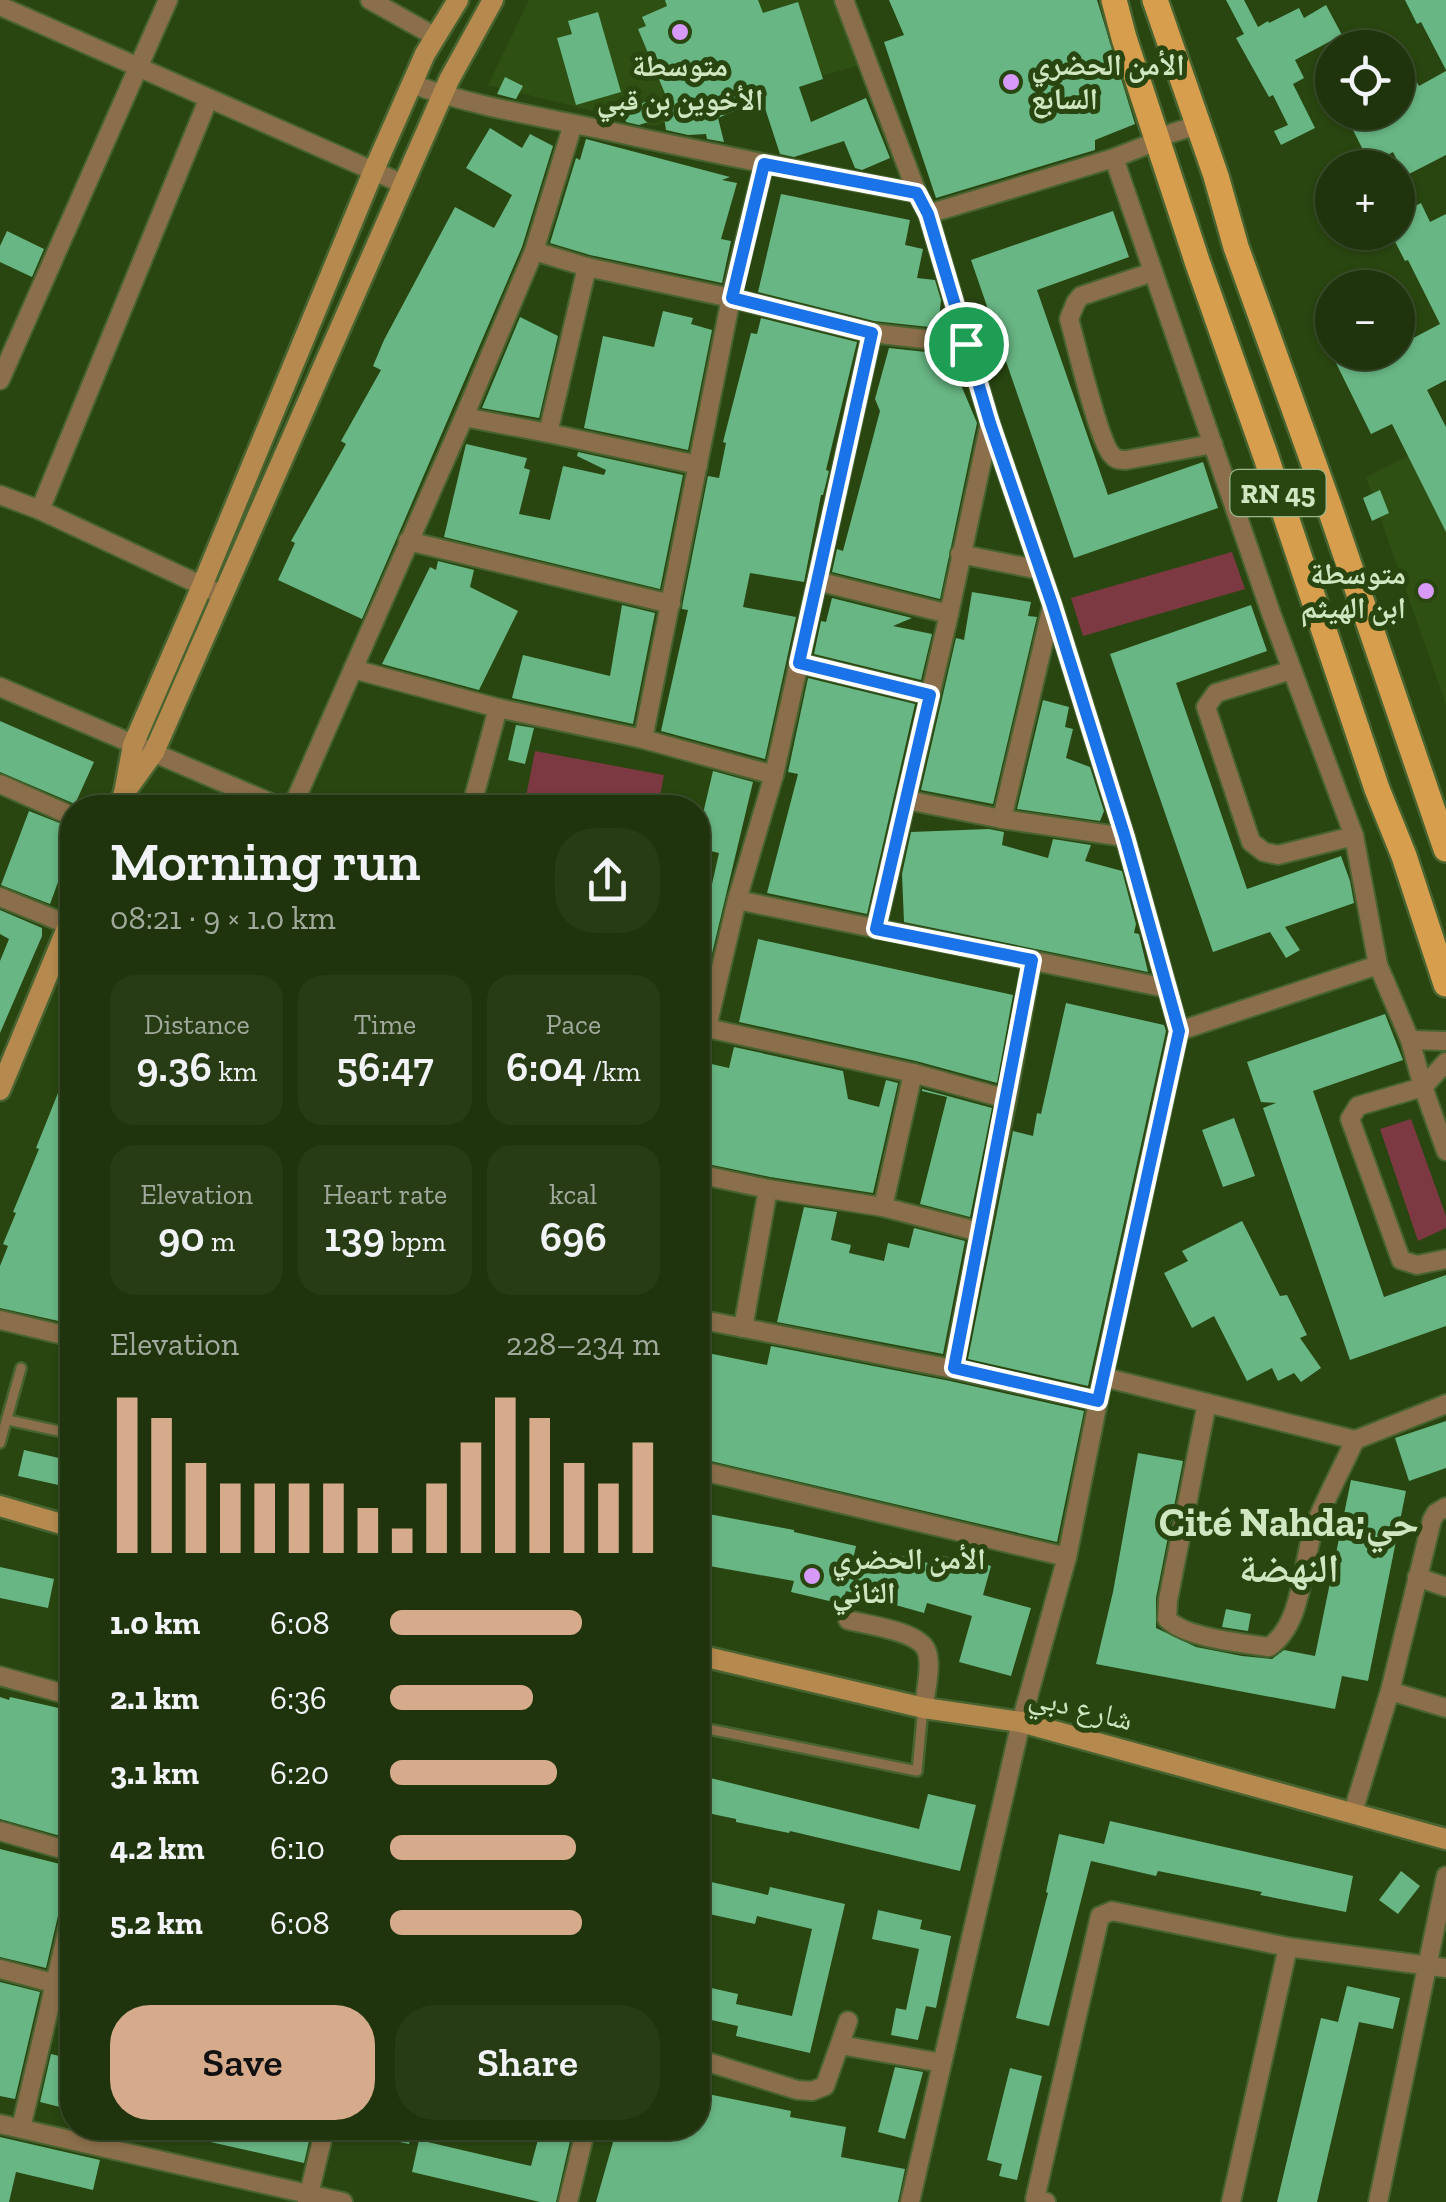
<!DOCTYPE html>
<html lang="en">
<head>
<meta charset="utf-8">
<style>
  :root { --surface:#1f340c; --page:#273c15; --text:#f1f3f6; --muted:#a1aa9d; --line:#3c4f2d; --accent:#d6ab8b }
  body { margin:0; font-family:"Zilla Slab","Noto Naskh Arabic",serif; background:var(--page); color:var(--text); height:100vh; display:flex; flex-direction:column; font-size:38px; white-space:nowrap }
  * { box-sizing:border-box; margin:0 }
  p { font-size:32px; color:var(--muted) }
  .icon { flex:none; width:55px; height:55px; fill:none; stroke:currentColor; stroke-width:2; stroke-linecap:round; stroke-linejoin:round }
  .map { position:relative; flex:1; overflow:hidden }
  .sheet { position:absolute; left:60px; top:795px; width:650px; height:1345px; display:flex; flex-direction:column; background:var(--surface); border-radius:40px; box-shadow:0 2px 8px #0004,0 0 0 2px var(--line) }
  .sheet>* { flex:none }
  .fabs { position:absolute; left:1315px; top:30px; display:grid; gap:20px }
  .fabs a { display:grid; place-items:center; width:100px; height:100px; border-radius:50%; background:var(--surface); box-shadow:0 2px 8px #0004,0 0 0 2px var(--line); font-size:50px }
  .pin { position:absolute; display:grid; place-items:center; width:85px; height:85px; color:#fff; margin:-42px; border:5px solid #fff; border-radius:50%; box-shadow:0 2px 10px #0007 }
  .round { display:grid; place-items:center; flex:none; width:105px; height:105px; border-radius:40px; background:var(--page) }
  .overview { display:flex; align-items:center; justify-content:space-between; height:170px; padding:0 50px }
  h1 { font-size:55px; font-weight:600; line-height:75px }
  .stats { display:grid; grid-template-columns:repeat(3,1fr); gap:15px; height:170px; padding:10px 50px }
  .stats div { display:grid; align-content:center; border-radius:25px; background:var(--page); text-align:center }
  .stats b { font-size:42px; font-weight:600 }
  .stats small { font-size:28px; font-weight:400 }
  .stats p { font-size:28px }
  .chart { height:280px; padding:20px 50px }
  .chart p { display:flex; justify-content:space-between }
  .chart svg { width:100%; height:180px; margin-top:10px; stroke:var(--accent); stroke-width:6 }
  .action { display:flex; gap:20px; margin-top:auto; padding:20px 50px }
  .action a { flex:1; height:115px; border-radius:40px; background:var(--accent); color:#111; font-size:40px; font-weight:600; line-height:115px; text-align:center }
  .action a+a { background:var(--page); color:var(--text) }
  ul { padding:0 50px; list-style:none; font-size:32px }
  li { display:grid; grid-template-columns:160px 120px 1fr; align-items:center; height:75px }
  li i { height:25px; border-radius:12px; background:var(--accent) }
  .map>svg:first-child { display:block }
  .built { fill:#2f5013 }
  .green { fill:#7d3942 }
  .building { fill:#68b683 }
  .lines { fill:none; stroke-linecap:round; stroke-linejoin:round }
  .lane-casing { stroke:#476330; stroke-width:14 }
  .street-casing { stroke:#476330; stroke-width:22 }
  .secondary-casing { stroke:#476330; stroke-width:25 }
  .primary-casing { stroke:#476330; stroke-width:30 }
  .lane { stroke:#8b6f4a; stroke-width:9 }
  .street { stroke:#8b6f4a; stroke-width:18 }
  .secondary { stroke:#b68a4e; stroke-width:20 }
  .primary { stroke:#d79e4e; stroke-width:25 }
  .route-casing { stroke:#fff; stroke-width:20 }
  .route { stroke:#1a73e8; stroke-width:12 }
  .poi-dot { fill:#d89af8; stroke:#294610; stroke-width:4 }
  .labels { text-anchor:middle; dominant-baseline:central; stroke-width:10; stroke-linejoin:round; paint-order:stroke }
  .shield { fill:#294610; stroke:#9db68c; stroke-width:2.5 }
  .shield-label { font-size:28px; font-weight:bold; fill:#cfe6c1 }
  .poi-label { font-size:30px; font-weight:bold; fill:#cfe6c1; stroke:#294610; text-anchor:start }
  .street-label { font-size:30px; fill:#cfe6c1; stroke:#294610 }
  .district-label { font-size:40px; font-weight:bold; fill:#cfe6c1; stroke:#294610 }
</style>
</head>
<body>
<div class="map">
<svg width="1446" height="2202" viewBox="0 0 1446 2202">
  <rect width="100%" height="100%" fill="#294610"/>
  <g class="built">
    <path d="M529,0H835L859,65L654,126L488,85Z"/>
    <path d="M1446,437V704L1366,477Z"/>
  </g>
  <g class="green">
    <path d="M1232,552L1245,589L1083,636L1071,598Z"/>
    <path d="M535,751L664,775L658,807H524Z"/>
    <path d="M1411,1119L1446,1216V1228L1418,1241L1380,1129Z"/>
  </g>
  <g class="building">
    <path d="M665,0H758L763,13L798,2L823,79L799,87L811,122L866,98L890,158L862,170L855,168L844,141L794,157L780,154L762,99L718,118L724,142L707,139L706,134L688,135L666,130L664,117L639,125L626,122L622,109L666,96L638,29L646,26L642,17L667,6Z"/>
    <path d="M889,0H1097L1135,124L1095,140V150L936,198L884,42L904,35Z"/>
    <path d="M1226,0H1244L1258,27L1268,21L1269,23L1299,8L1304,18L1326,5L1342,35L1295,60L1304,78L1293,84L1315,128L1281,145L1274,131L1288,125L1273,95L1269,97L1236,38L1244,34Z"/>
    <path d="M1405,0H1446V70L1421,22L1417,24Z"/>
    <path d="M598,12L621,92L576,105L557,38L572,34L568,21Z"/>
    <path d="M1446,71V155L1405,176L1393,152L1370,164L1344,112H1398V88L1415,79L1419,86Z"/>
    <path d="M505,77L523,86L516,99L497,94Z"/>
    <path d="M490,128L522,148L530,134L553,146L522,247L362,619L278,580L295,543L291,541L346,444L341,441L381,370L373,366L384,340L455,207L494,228L512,195L466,168Z"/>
    <path d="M586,139L730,177L722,180L737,183L721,239L731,241L722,283L590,255L550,243L576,158L580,160Z"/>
    <path d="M781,194L910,220L905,245L923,249L917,278L935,280L941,300L938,328L874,321L758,292Z"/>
    <path d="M1421,203L1430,222L1446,214V380L1427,390L1446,427V532L1392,424L1371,434L1336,363L1357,352H1398V346L1440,324L1408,260L1405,261L1390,232H1398V214Z"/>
    <path d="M1113,211L1129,257L1037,290L1108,495L1203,462L1218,508L1074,558L971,260Z"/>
    <path d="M7,231L44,249L32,277L0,262V246Z"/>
    <path d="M663,311L693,318L691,324L712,330L688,450L584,428L603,336L654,347Z"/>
    <path d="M520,317L558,336L539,418L482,408Z"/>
    <path d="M761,318L857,342L826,470L829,471L823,495H821L804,582L750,573L743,607L796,617L765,759L661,731L688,610L682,609L683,602L708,476L719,478L726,443L723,442L751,333L757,334Z"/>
    <path d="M889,348L935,353L934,367L956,373L977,423L940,599L832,572L837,549L843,551L880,411L875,399Z"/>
    <path d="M466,444L527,458L524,468L530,470L519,514L550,520L563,466L604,475L606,470L577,456L578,452L683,475L660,589L444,537Z"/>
    <path d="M1380,490L1389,513L1372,521L1363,498Z"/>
    <path d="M438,561L474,570L470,587L518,611L479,690L382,664L430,567L436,570Z"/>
    <path d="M972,592L1031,602L1028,616L1037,617L993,804L921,790L956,638L964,640Z"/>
    <path d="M832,598L912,618L893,626L932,634L921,680L814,654L821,621L826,622Z"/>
    <path d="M622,605L655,613L633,724L512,698L523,655L610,676Z"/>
    <path d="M1251,605L1267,651L1176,683L1247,889L1341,856L1350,881L1354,903L1285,927L1300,950L1286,958L1270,932L1213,952L1110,654Z"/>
    <path d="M808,678L915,704L867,914L767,893L798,774L788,772Z"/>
    <path d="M1043,700L1069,707L1065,727L1073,729L1066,758L1090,767L1104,811L1100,821L1017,809Z"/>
    <path d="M0,721L94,762L75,804L0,772Z"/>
    <path d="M516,725L534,728L525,764L508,760Z"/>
    <path d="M713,771L753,782L704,987L698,986V946L719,853L698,848V835Z"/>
    <path d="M29,811L72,828V844L50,904L1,885Z"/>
    <path d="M989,829L1004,832L1002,845L1048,858L1053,839L1091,845L1085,861L1122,871L1136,924L1134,933L1139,934L1148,972L904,922L902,874L911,832Z"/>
    <path d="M0,910L42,928V936L0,1033V961L9,939L0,934Z"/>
    <path d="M758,939L1013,995L997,1083L916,1061L739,1022Z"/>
    <path d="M1066,1003L1164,1025L1166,1031L1088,1386L968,1359L1013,1131L1033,1136L1037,1113L1041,1114Z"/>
    <path d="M1385,1014L1403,1060L1313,1091L1384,1297L1446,1275V1326L1350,1360L1263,1108L1276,1103L1261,1102L1247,1062Z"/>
    <path d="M734,1047L843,1071L848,1099L879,1107L886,1080L898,1083L873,1193L770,1177L698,1162V1061L729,1068Z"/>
    <path d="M72,1058V1324L0,1308V1266L8,1246L3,1244L16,1213L13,1212L39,1149L36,1148Z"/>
    <path d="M922,1089L992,1108L970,1217L920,1204L947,1097L922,1091Z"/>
    <path d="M1234,1118L1255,1176L1223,1187L1202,1130Z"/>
    <path d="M804,1207L837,1212L831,1240L851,1245L849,1253L884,1261L888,1243L909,1248L914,1228L965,1241L943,1354L777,1322Z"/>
    <path d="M1242,1221L1280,1296L1287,1295L1307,1335L1300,1338L1321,1368L1301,1382L1294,1373L1278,1381L1272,1368L1247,1381L1214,1316L1192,1328L1164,1273L1188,1261L1182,1251Z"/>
    <path d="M771,1346L950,1381L1084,1411L1057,1542L698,1458V1351L767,1365Z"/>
    <path d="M1446,1421V1468L1409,1481L1395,1438Z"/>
    <path d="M24,1450L72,1461V1488L18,1476Z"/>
    <path d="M1138,1453L1183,1461L1156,1598V1628L1196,1647L1242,1656L1272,1659L1284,1650L1315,1656L1351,1480L1406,1491L1368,1681L1342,1676L1335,1709L1096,1664L1113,1592Z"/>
    <path d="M698,1512L794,1530V1532L856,1546L852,1565L884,1574L890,1553L932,1564L935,1554L960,1560L961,1557L991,1566L983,1595L1031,1608L1011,1676L959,1662L972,1616L927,1603L924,1613L846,1591L842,1604L791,1592L794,1581L698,1564Z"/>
    <path d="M0,1567L54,1579L48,1608L0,1598Z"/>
    <path d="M1226,1609L1251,1614L1248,1631L1222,1627Z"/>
    <path d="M0,1697L9,1700L10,1697L72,1711V1836L57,1835L0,1819Z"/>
    <path d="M698,1775L919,1829L928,1794L976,1805L960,1871L790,1831L789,1833L736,1822V1819L698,1811Z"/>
    <path d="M1110,1821L1353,1876L1346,1912L1260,1895L1262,1892L1158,1871L1156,1876L1091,1861L1049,2026L1016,2018L1048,1893L1046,1892L1059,1834L1104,1844Z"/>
    <path d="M0,1849L72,1867V1899L64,1902L60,1907L46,1968L0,1957Z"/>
    <path d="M1401,1871L1420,1886L1398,1914L1379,1900Z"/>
    <path d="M698,1879L768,1895L770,1887L845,1904L810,2053L736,2036L738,2026L698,2017V1985L738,1994L736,2004L792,2016L812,1929L757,1916L755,1924L700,1912L702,1904L698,1903Z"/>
    <path d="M878,1910L922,1920L920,1929L951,1936L936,2008L926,2006L918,2040L891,2035L896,2008L906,2010L919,1949L872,1939Z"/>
    <path d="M0,1982L40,1992L15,2099L0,2096Z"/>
    <path d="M1347,1986L1400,1998L1393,2029L1359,2022L1317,2202H1277L1321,2018L1338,2022Z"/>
    <path d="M51,2054L72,2059V2110L40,2102Z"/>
    <path d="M895,2067L923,2072L905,2139L878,2132Z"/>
    <path d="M1010,2068L1042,2076L1017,2180L999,2176L1002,2164L987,2160Z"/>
    <path d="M698,2092L791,2111L790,2117L846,2127L841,2157L905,2169L898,2202H596L617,2128H698Z"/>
    <path d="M176,2128H312L304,2163L175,2134Z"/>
    <path d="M366,2128H413L409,2144L366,2135Z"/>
    <path d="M541,2128H573L556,2202H540L412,2172L419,2140L531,2166Z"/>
    <path d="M0,2137L100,2160L93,2190L16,2172L9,2202H0Z"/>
  </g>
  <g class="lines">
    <defs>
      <g id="lane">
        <path d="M8,1420L72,1434"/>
        <path d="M0,1443L21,1368"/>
        <path d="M698,1727L917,1771L923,1708"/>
      </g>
      <g id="street">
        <path d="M370,0L436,37"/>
        <path d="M844,0L917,193L928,214L990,423L1052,604L1125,837L1179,1031L1103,1377L1067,1557L1021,1722L910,2202"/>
        <path d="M0,6L403,184"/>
        <path d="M412,84C472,106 537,116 599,129C705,152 811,173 917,193"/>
        <path d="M1114,158L1272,616L1354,836L1378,965L1410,1040L1423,1087L1446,1151"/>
        <path d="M928,214L1114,158L1147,145L1156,138L1198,125"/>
        <path d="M534,251L587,267L731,298L872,333L774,775L737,900L1166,988"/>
        <path d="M1153,272L1081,296L1076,302L1069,319C1076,343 1099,443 1112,455C1117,461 1119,459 1126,460L1213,444"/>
        <path d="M872,333L966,344"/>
        <path d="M0,380L168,0"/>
        <path d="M464,417L548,433L698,465"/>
        <path d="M548,433L587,267"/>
        <path d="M0,495L40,510L222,595"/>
        <path d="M40,510L208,100"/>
        <path d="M408,541L671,604"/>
        <path d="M960,554L1040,570"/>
        <path d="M817,581L949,614"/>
        <path d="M799,663L930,695"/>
        <path d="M353,669L498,708"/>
        <path d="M1292,670L1216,693L1206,707L1251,842L1264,852L1278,855L1354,836"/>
        <path d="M0,687L283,808"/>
        <path d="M643,739L774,775"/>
        <path d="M0,784L72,816"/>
        <path d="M907,800L1002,819L1125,837"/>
        <path d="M292,808L464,417L534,251L573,124"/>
        <path d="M471,808L498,708L643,739L731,298L764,164"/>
        <path d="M1002,819L1052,606"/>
        <path d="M0,897L69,925"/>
        <path d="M876,929L949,614L990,423"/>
        <path d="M698,1026L913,1073L1007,1099L1032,960"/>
        <path d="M707,1027L737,900"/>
        <path d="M1179,1031L1378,965"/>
        <path d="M1410,1040L1446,1041"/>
        <path d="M1446,1062L1423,1087L1358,1106L1350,1119L1401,1260L1417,1265L1446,1259"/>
        <path d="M698,1174L768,1189L883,1207L980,1232L1007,1099"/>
        <path d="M883,1207L913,1073"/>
        <path d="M698,1319L953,1369L1098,1401"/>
        <path d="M0,1320L72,1337"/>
        <path d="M743,1328L768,1189"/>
        <path d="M953,1369L980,1232"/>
        <path d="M1103,1377L1355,1440L1446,1404"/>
        <path d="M1207,1403L1168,1600L1167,1619C1186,1638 1241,1643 1269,1647C1304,1623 1301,1563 1315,1525C1327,1496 1342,1468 1355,1440"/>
        <path d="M698,1470L1067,1557"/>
        <path d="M1417,1577L1446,1587"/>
        <path d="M848,1620C867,1625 921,1631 927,1652C932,1668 925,1691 924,1708"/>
        <path d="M0,1676L72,1696"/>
        <path d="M1390,1691L1446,1708"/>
        <path d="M1353,1812L1390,1691L1432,1520L1436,1513L1446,1507"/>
        <path d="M0,1831L72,1852"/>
        <path d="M0,1969L72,1988"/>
        <path d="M840,2045L942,2063"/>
        <path d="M698,2059L797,2090L812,2091L825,2086L848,2021"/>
        <path d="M0,2124L343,2202"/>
        <path d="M21,2128L72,1911"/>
        <path d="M307,2202L325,2128"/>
        <path d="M568,2202L586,2128"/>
        <path d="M1046,2202L1035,2199L1100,1916L1112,1911L1288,1947L1446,1968"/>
        <path d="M1231,2202L1288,1947"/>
        <path d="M1378,2202L1446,1876"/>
      </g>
      <g id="secondary">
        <path d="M128,788L154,752L449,80L493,0"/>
        <path d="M118,808L124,793L133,745L202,586L373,172L425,54L458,0"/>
        <path d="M0,1090L72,916"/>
        <path d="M0,1506L72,1527"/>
        <path d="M698,1655L924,1708L1021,1722L1446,1839"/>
      </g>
      <g id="primary">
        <path d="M1114,0L1124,38L1197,261L1266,457L1377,789L1404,856L1446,984"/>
        <path d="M1155,0L1216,176L1236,247L1329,506L1446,849"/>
      </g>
    </defs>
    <use href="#lane" class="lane-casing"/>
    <use href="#street" class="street-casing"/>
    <use href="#secondary" class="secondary-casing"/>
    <use href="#primary" class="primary-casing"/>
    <use href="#lane" class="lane"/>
    <use href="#street" class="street"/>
    <use href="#secondary" class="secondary"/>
    <use href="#primary" class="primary"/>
  </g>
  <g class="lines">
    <defs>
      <path id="route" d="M764,164L917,193L928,214L990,423L1052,604L1125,837L1179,1031L1098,1401L954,1368L1032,960L876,929L930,695L799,663L872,333L732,298Z"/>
    </defs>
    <use href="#route" class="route-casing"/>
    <use href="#route" class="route"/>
  </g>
  <g class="poi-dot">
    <circle cx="680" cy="32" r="10"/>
    <circle cx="1011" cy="82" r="10"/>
    <circle cx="1426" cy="591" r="10"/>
    <circle cx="812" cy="1576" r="10"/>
  </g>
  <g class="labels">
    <rect class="shield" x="1230.5" y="470" width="95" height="46" rx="8"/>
    <g class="shield-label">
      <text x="1278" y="493">RN 45</text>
    </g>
    <g class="poi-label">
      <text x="1031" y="65">الأمن الحضري<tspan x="1031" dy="34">السابع</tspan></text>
      <text x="680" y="66" text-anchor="middle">متوسطة<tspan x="680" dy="34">الأخوين بن قبي</tspan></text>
      <text x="1406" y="574" text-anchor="end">متوسطة<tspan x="1406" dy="34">ابن الهيثم</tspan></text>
      <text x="832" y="1559">الأمن الحضري<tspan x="832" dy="34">الثاني</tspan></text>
    </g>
    <g class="street-label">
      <text transform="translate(1081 1708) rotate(14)">شارع دبي</text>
    </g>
    <g class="district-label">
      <text x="1289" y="1522">Cité Nahda;حي<tspan x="1289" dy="46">النهضة</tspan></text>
    </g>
  </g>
</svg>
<div class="fabs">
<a><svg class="icon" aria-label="locate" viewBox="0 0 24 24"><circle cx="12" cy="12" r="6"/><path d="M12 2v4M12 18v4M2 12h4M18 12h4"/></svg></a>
<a>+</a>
<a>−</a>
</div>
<div class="pin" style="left:966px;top:344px;background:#1e9e55"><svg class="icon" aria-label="arrive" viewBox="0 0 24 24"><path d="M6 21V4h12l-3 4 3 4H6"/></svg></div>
<section class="sheet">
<div class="overview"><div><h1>Morning run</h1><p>08:21 · 9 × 1.0 km</p></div><a class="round"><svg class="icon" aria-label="share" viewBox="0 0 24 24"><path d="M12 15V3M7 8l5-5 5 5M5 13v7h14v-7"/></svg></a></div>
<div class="stats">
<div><p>Distance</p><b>9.36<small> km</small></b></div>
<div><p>Time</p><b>56:47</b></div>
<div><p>Pace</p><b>6:04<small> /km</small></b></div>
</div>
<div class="stats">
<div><p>Elevation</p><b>90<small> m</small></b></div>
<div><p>Heart rate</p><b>139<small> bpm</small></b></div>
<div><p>kcal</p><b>696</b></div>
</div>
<div class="chart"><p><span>Elevation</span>228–234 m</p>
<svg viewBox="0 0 160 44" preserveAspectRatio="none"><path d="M5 44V6M15 44V11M25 44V22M35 44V27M45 44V27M55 44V27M65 44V27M75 44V33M85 44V38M95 44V27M105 44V17M115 44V6M125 44V11M135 44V22M145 44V27M155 44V17"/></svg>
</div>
<ul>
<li><b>1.0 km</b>6:08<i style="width:71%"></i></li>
<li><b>2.1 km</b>6:36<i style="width:53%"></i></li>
<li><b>3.1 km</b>6:20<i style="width:62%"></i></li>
<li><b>4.2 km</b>6:10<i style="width:69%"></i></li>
<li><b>5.2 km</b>6:08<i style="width:71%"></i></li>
</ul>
<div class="action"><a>Save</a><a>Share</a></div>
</section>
</div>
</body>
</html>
